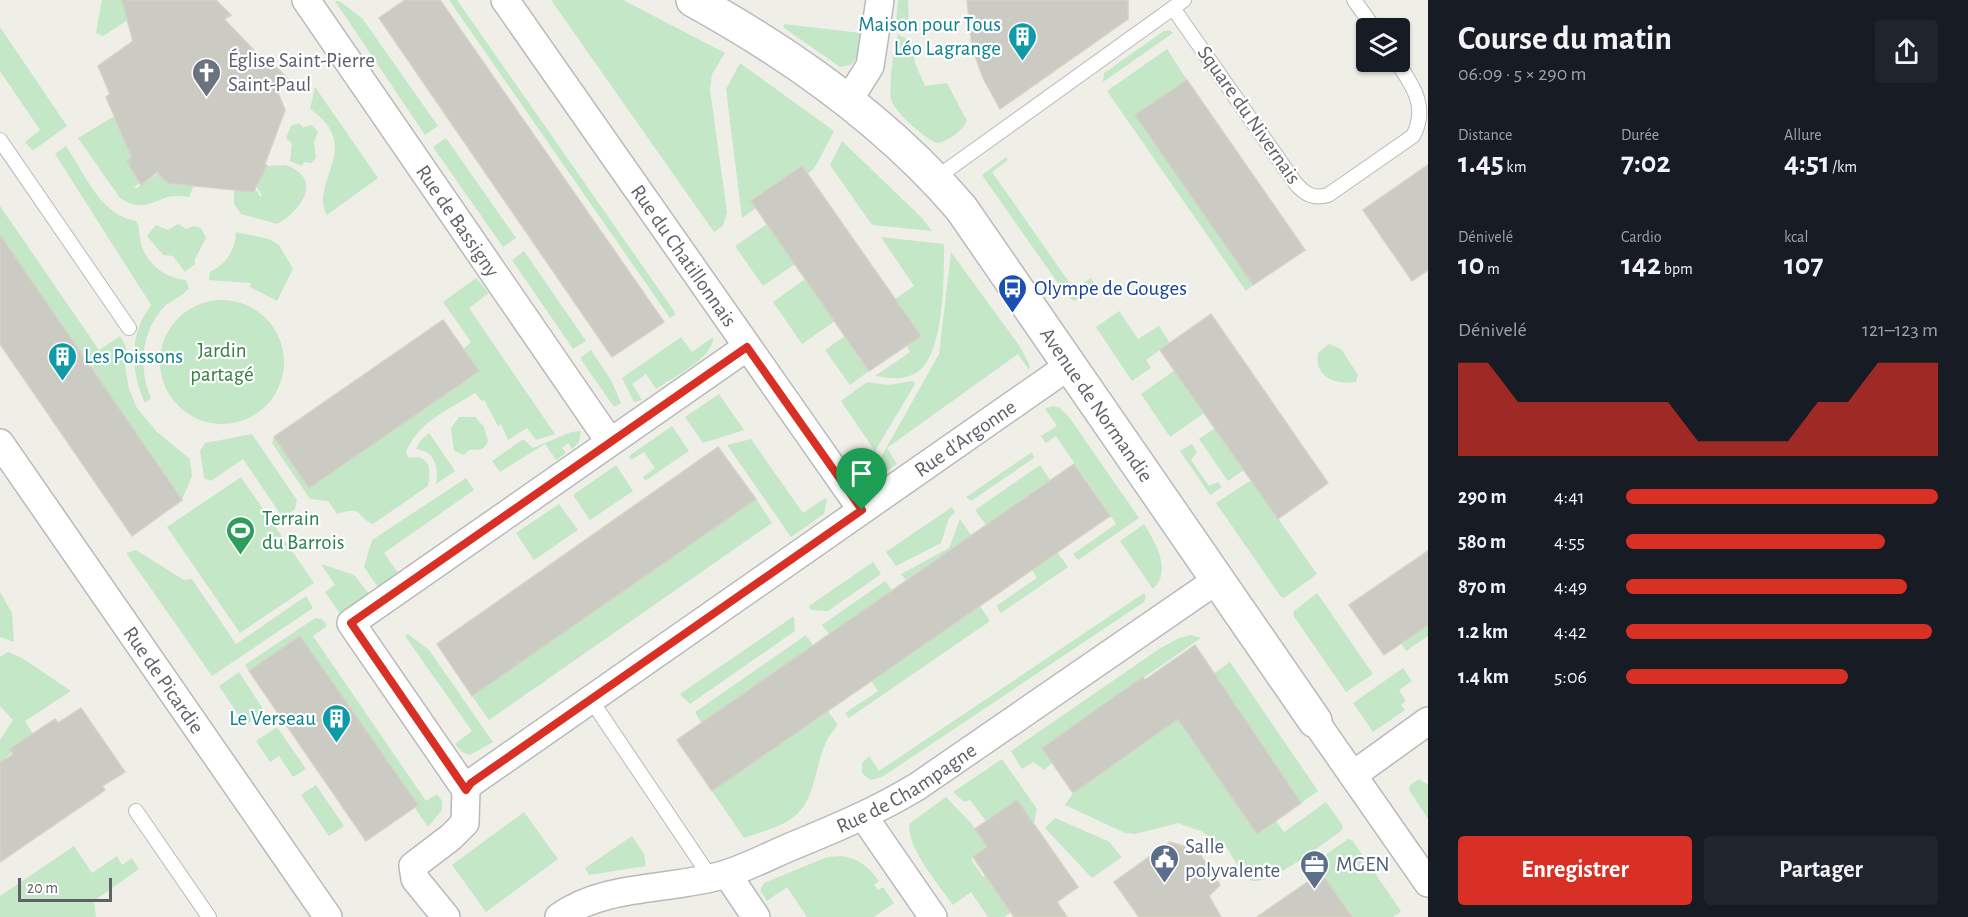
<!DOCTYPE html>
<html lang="fr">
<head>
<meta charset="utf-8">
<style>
  :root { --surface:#171b24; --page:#20242c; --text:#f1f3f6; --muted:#9ea1a6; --accent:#d93025 }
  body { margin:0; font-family:"Alegreya Sans",sans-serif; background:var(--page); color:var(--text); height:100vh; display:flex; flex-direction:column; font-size:22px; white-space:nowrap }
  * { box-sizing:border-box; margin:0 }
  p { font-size:20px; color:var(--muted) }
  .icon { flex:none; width:33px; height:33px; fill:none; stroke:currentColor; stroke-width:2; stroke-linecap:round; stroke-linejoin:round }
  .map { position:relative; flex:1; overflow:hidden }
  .panel { display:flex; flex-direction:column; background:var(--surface); width:540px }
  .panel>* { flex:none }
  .tools { position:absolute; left:1356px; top:18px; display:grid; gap:12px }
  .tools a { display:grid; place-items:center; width:54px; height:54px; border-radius:6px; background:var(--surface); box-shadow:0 2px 4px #0004; font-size:30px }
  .scale { position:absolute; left:18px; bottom:15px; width:94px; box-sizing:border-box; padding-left:6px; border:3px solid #5e6167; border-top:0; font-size:16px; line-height:21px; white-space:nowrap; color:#5e6167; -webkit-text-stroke:4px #fff; paint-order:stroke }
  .pin { position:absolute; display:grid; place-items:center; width:51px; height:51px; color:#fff; margin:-62px -26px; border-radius:50% 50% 50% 0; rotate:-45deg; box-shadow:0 0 6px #0007 }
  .pin .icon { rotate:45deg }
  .round { display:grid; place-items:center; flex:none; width:63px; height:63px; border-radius:6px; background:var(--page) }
  .summary { display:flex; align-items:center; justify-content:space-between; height:102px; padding:0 30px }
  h1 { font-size:33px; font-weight:700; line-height:45px }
  .figures { display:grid; grid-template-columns:repeat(3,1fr); gap:9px; height:102px; padding:6px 30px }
  .figures div { display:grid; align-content:center }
  .figures b { font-size:30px; font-weight:700 }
  .figures small { font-size:16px; font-weight:400 }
  .figures p { font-size:16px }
  .chart { height:168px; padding:12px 30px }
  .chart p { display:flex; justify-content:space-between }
  .chart svg { width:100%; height:108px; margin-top:6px; fill:var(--accent); opacity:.7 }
  .primary-button { display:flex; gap:12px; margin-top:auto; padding:12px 30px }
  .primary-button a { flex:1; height:69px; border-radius:6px; background:var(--accent); color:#fff; font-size:24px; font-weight:700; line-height:69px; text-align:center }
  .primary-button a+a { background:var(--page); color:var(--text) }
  ul { padding:0 30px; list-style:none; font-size:20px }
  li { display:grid; grid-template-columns:96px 72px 1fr; align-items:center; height:45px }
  li i { height:15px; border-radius:8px; background:var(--accent) }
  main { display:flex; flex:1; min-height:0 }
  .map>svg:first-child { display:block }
  .green { fill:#c4e7c8 }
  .building { fill:#cbcac3; stroke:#d5d2c5; stroke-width:1.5 }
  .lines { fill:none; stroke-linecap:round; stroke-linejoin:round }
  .lane-casing { stroke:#b7b9bd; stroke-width:16 }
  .street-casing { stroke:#b7b9bd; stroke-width:30 }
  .secondary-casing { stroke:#b8bac0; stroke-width:36 }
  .lane { stroke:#fff; stroke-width:14 }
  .street { stroke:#fff; stroke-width:27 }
  .secondary { stroke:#fff; stroke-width:33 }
  .route-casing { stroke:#fff; stroke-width:12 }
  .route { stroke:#d93025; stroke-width:8 }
  .labels { text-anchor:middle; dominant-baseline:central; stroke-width:4.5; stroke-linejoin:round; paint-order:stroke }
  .culture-label { font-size:21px; fill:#0d838f; stroke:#fff; text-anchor:end }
  .worship-label { font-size:21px; fill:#5b616d; stroke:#fff; text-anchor:start }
  .street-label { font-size:21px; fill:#5e6167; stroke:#fff }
  .transit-label { font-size:21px; fill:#164399; stroke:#fff; text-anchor:start }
  .park-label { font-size:21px; fill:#348140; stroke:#fff }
  .leisure-label { font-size:21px; fill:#27864d; stroke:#fff; text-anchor:start }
  .service-label { font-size:21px; fill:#4e5e75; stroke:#fff; text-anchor:start }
</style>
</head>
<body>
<main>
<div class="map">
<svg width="1428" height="917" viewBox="0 0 1428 917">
  <rect width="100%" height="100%" fill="#f0efe7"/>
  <g class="green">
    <path d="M102,0H122L128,20L103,36L96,33Z"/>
    <path d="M449,0H457L676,314L670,318Z"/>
    <path d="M551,0H623L725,53L712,74L710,90L727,212L723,226L714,232Z"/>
    <path d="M898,0H908L909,25L896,22Z"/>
    <path d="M335,1H339L362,18L438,126L425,135Z"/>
    <path d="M784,24L861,33L857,57L851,65L840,67L784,28Z"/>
    <path d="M0,27L67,126L35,149L32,150L25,142L40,130L0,71Z"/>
    <path d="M1169,30L1173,33L1103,82L1104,73L1164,31Z"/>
    <path d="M898,34L911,42L915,63L925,86L947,83L967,121C961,132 950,140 938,143C927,141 893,111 891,99C889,85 893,48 898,34Z"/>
    <path d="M1167,49L1187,80L1135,115L1253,285L1246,291L1107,91Z"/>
    <path d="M740,63L834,131L814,169L807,174L802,166L751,201L756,208L742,218L726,89Z"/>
    <path d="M315,87L378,178L327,215C309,181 365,147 310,109Z"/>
    <path d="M116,115L151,116L123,136L141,152L128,161L163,165L133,188H137L166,168L170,184L200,170L189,197C181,196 172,195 165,198C147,205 138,210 120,198L78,138Z"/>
    <path d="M299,123L303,127L312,125L318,132L314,142L316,158L311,163L304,162L302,166L290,161L292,144L286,138L291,126Z"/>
    <path d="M446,138L516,238L503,247L433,147Z"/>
    <path d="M842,141L921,217L932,231L872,225L830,165Z"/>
    <path d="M66,146C85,174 100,215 136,221C140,228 139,235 141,243C146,264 165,278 186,280L189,288C183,296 174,299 166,305C141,329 138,368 151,398L145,403C130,370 129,334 151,305L55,154Z"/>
    <path d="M1006,157L1008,160L992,172L1074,289L1091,278L1094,283L1093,288L1074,301L1067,296L982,175Z"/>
    <path d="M285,165C324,178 302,210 277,224L241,214L234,204V175L255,188L260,196L262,195L249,176L267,166Z"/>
    <path d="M0,206L99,350L120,336L126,347L125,366L129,389L137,408L157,432L190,459L192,476L182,500L0,235Z"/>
    <path d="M178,224L186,229L194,226L201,228L206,238L195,259V264L185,272L173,256L163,255L147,236L156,225L168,230Z"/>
    <path d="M767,224L795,264L763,286L735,246Z"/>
    <path d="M236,232L269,239L279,245L293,269L277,301L250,287L251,283L209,280L210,272C227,263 235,251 236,232Z"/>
    <path d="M881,237L944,244C944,275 945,356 916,373C902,381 889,378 875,376L910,352L907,346L921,336L895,299L914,286Z"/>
    <path d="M524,251L586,341L573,349L512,260Z"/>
    <path d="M951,252L1019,345L1030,366L1029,370L1018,354L887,448L897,464L877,478L862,479L880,459L939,354Z"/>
    <path d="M476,278L489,293L469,308L555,434L536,440L527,428L508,440L501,424L498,426L484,400L482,401L475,393C450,409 416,423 406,453L409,458L419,457C432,462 430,474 428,486L373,524C355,516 364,505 337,514L328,501L310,499L272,443L274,437L309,488L478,371L463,349L471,342L443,302Z"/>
    <path d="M805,279L835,321L802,344L773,302Z"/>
    <circle cx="222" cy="362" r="62"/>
    <path d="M1119,311L1138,339L1159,326L1170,343L1146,360L1151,368L1132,381L1096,327Z"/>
    <path d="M845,336L869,371L850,385L825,350Z"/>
    <path d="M681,337L692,352L713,337C715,357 672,378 656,389L646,374L632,384L642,400L634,402L622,378Z"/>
    <path d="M1329,344L1341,349L1358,375L1356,382C1335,385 1314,377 1318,353Z"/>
    <path d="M591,350L611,380L621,403L614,407L580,358Z"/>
    <path d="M1175,370L1204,413L1170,437L1141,394Z"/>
    <path d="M867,382L888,385L913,381L915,384L875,451L841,401Z"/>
    <path d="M719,394L744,430L703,443L685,417Z"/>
    <path d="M1052,406L1060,408L1069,417L1139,518L1078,560L1073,554L1116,524L1056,436L1046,443L1041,436L1057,426L1045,409Z"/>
    <path d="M459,417H475L484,427L488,441C484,452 478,449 469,450L464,455L454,451L451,428Z"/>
    <path d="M672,426L689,451L645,481L643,477L655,468L644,452L631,460L629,456Z"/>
    <path d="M1215,428L1244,470L1228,481L1199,439Z"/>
    <path d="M581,431L579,442L572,449L568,443L562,448L566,453L556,460L545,444L500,472L492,461L523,439L533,448L571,432Z"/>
    <path d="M429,433L455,471L436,484C439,467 435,451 416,449L421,440Z"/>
    <path d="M252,434L297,500L295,509L283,518L243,459L211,481L204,478L200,451L205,443Z"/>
    <path d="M751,439L803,513L825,498L827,500L824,514L791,537L727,445Z"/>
    <path d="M1192,444L1197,452L1191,460L1209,486L1218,482L1222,487L1210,495L1180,451Z"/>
    <path d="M1032,452L1034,458L971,501L966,497Z"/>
    <path d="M616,465L633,491L590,520L573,495Z"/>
    <path d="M1040,465L1050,480L986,525L975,510Z"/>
    <path d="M241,477L314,583L240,633L167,527Z"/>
    <path d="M466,478L474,490L384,553L399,574L379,589L364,567L372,540Z"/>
    <path d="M1251,480L1317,574L1284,598L1281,597L1216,503Z"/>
    <path d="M756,499L772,523L489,720L472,696Z"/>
    <path d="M559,504L578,530L534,560L516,533Z"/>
    <path d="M952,507L955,512L949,518L941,543L896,566L886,552Z"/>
    <path d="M960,519L971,535L906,580L901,574L949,548Z"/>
    <path d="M1144,524C1155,542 1173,571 1153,589L1120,541Z"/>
    <path d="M136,550L184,580L192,579L236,644L306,596L313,608L212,676L126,553Z"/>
    <path d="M1057,552L1068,567L1001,613L996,606L1037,578L1032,570Z"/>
    <path d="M873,562L881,574L828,611L811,610L809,606Z"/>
    <path d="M321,564L354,575L370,595L341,615L325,592L335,585Z"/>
    <path d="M885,581L892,590L829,634L822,625Z"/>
    <path d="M0,592L12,613L14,642L0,637Z"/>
    <path d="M1144,593L1146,597L1144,602L882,777L870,780L862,773V763L869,756L879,771Z"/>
    <path d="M1317,593L1373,674L1346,692L1293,615L1294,611Z"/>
    <path d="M980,606L990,621L849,718L845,713L878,691L871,681Z"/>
    <path d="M794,616L795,631L690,704L680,694Z"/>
    <path d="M315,618L322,619L327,626L313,636L426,801L437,794L442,801V810L428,827L415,808L418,805L300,636L249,671L245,665Z"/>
    <path d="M1428,625V636L1406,651L1401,643Z"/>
    <path d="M408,634L429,650L493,742L470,755L462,752L455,744L472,731L405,636Z"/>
    <path d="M806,635L813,645L701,723L695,712Z"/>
    <path d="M1191,635L1201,638L1042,748L1052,763L1044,770L1034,762L1022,769L1011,751L1159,649L1179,638Z"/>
    <path d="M8,652L22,658L71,691L25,721L33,734L0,763V740L13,720L0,706V657Z"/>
    <path d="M1230,662L1318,791L1301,803L1219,682L1210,676Z"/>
    <path d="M1403,668L1412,681L1399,690L1406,701L1401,705L1405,710L1373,732L1353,703Z"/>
    <path d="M239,672L265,712L245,725L219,686Z"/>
    <path d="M828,711L838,725C812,751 821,794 795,816C782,827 761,832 744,838L712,791Z"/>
    <path d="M1174,713L1257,834L1276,821L1284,832L1326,802L1343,826L1342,830C1327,841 1266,889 1250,880C1242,876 1229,850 1223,842L1217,846L1203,832L1178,823L1135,834L1125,833L1065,805L1073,793L1173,723Z"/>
    <path d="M277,727L306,769L293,777L279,756L270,762L256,741Z"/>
    <path d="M1002,759L1037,809L1034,824L1017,800L986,821L970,800L964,802L953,792Z"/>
    <path d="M1419,779L1428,785V819L1409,790L1410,785Z"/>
    <path d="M316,785L344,826L329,836L301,795Z"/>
    <path d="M946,797L971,823L987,847L971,859L983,877L986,875L1011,912L1004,917H988L971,892L953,905C940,886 904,845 910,823Z"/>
    <path d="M524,812L558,859L486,912L452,865Z"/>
    <path d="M1055,818L1108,841L1122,857L1092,878L1045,828Z"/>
    <path d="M632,836L644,854L646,866L589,875L585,868Z"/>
    <path d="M1348,839L1352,840L1401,911L1393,917H1352L1321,873L1319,874L1314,863Z"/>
    <path d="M74,846L92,873L117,856L122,865L132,858L139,869L94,901L96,917H0V896Z"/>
    <path d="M841,856C858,858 869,867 879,881L874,885L878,890L883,887L894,903L874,917H807L787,887L767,901L760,890L764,883L827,857Z"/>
  </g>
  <g class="building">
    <path d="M122,0H216L231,15L224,19L268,65L272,63L290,81L277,90L285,110L265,164L267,166L253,192L168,183L157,172L141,185L127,161L132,158L106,97L110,94L98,66L133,41Z"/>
    <path d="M405,0H440L664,322L612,357L379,18Z"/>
    <path d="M967,0H1128V19L1000,109L983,78L972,47Z"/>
    <path d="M1187,80L1305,250L1253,285L1135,115Z"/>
    <path d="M1428,165V270L1412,281L1363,210Z"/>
    <path d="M802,166L921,336L869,371L751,201Z"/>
    <path d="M0,235L182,500L132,536L0,344Z"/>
    <path d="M1211,314L1328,483L1278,519L1160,350Z"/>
    <path d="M443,320L479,371L309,488L274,437Z"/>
    <path d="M718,447L756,499L472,696L437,644Z"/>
    <path d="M1074,464L1110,516L712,791L677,740Z"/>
    <path d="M1428,551V625L1384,655L1349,605Z"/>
    <path d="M300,636L418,805L366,841L249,671Z"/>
    <path d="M1195,645L1301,803L1257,834L1178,719L1073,793L1042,748L1143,677L1145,680Z"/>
    <path d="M81,708L125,772L102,786L105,790L0,862V763L13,754L10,749L55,719L58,723Z"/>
    <path d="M1017,800L1078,887L1057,902L1067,917H1014L973,857L987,847L975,829Z"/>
    <path d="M1170,842L1187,847L1200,854L1220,885L1209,896L1221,917H1139L1114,882Z"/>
    <path d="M1315,877H1324L1352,917H1257Z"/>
  </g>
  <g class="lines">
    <defs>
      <g id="lane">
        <path d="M1354,0L1374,28"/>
        <path d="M1173,8L1296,184C1306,195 1314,199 1328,195L1413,136C1428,108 1414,87 1397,62"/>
        <path d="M0,140L129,328"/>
        <path d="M936,178L1184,0"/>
        <path d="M591,700L711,878"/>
        <path d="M136,811L209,917"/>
      </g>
      <g id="street">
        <path id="s1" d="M306,0L610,442"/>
        <path id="s2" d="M505,0L862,510"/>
        <path d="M848,101L870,66L880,0"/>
        <path id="s3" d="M0,443L328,917"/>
        <path d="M1315,721L1428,883"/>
        <path d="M1353,775L1428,721"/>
        <path d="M466,790L351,623L747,347"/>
        <path d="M864,817L933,917"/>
        <path d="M727,874L756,917"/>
        <path id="s4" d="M446,917L415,879L413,866L451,837L465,823L466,790L471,783L1070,365"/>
        <path id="s5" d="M559,917C606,883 672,891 726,874C748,867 769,856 790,847C834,829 877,811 918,786L1217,580"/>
      </g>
      <g id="secondary">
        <path id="s6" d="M693,0C793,55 887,122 961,208L1315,721"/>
      </g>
    </defs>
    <use href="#lane" class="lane-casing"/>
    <use href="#street" class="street-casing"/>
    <use href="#secondary" class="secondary-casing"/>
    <use href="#lane" class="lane"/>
    <use href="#street" class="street"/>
    <use href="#secondary" class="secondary"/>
  </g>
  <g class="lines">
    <defs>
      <path id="route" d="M747,347L862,510L471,783L466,790L351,623Z"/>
    </defs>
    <use href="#route" class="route-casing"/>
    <use href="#route" class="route"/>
  </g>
  <defs>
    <symbol id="building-pin" viewBox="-11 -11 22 30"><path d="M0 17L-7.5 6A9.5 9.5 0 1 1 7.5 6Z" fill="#0f9aa8" stroke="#fff"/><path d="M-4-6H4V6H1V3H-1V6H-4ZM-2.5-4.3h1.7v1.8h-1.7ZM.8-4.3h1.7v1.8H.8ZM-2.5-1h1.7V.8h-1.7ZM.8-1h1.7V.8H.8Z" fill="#fff"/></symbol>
    <symbol id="church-pin" viewBox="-11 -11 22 30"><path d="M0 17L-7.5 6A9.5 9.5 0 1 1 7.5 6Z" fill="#6b7280" stroke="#fff"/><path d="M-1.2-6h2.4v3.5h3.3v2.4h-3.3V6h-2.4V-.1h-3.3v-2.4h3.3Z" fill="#fff"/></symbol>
    <symbol id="bus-pin" viewBox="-11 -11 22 30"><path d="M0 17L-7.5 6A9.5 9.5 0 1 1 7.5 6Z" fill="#1a4fb4" stroke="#fff"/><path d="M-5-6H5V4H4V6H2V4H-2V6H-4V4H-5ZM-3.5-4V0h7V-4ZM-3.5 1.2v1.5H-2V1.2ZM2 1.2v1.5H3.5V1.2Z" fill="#fff"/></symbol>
    <symbol id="stadium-pin" viewBox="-11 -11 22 30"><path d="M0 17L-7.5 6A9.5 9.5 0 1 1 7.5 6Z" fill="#2e9e5b" stroke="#fff"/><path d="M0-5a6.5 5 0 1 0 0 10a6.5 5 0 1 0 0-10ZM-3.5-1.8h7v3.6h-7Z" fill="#fff"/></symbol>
    <symbol id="civic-pin" viewBox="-11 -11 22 30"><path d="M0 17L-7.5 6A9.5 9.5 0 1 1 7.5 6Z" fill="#5c6f8a" stroke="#fff"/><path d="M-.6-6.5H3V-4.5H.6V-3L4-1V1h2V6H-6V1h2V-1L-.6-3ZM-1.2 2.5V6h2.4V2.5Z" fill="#fff"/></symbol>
    <symbol id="office-pin" viewBox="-11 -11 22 30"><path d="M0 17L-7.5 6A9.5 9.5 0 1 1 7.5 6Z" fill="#5c6f8a" stroke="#fff"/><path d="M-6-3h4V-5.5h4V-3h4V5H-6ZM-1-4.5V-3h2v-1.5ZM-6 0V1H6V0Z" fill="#fff"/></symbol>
  </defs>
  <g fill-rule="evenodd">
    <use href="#building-pin" x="1006" y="20" width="33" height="45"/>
    <use href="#church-pin" x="190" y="56" width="33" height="45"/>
    <use href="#bus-pin" x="996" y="272" width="33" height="45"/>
    <use href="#building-pin" x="46" y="340" width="33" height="45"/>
    <use href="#stadium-pin" x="224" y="514" width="33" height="45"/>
    <use href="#building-pin" x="320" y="702" width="33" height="45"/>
    <use href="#civic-pin" x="1148" y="842" width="33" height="45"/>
    <use href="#office-pin" x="1298" y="848" width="33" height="45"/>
  </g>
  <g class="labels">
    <g class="culture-label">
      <text x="1001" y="24">Maison pour Tous<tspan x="1001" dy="24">Léo Lagrange</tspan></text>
      <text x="84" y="356" text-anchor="start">Les Poissons</text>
      <text x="316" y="718">Le Verseau</text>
    </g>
    <g class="worship-label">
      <text x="228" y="60">Église Saint-Pierre<tspan x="228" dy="24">Saint-Paul</tspan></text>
    </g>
    <g class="street-label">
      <text transform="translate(1249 115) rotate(55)">Square du Nivernais</text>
      <text stroke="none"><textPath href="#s1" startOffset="268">Rue de Bassigny</textPath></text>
      <text stroke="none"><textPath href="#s2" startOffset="312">Rue du Chatillonnais</textPath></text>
      <text stroke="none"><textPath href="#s6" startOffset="580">Avenue de Normandie</textPath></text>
      <text stroke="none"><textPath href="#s4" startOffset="774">Rue d'Argonne</textPath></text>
      <text stroke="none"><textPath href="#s3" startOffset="288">Rue de Picardie</textPath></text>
      <text stroke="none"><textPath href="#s5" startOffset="374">Rue de Champagne</textPath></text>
    </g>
    <g class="transit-label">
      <text x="1034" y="288">Olympe de Gouges</text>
    </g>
    <g class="park-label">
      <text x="222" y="350">Jardin<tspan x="222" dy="24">partagé</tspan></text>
    </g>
    <g class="leisure-label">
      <text x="262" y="518">Terrain<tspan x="262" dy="24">du Barrois</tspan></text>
    </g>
    <g class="service-label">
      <text x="1185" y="846">Salle<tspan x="1185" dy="24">polyvalente</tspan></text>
      <text x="1336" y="864">MGEN</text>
    </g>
  </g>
</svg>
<div class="tools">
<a><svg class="icon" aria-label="layers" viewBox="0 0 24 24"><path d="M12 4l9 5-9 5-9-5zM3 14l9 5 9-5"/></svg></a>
</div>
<div class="scale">20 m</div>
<div class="pin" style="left:862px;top:510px;background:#1e9e55"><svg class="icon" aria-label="arrive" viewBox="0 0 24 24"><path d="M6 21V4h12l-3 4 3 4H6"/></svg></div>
</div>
<section class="panel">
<div class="summary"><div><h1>Course du matin</h1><p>06:09 · 5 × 290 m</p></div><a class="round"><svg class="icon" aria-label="share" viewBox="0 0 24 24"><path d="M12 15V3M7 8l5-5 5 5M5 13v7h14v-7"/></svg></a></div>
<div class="figures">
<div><p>Distance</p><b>1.45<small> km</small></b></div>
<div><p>Durée</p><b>7:02</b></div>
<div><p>Allure</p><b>4:51<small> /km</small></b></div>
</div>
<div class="figures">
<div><p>Dénivelé</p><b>10<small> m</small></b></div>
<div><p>Cardio</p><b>142<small> bpm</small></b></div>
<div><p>kcal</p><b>107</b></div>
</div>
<div class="chart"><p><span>Dénivelé</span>121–123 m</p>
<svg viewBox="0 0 160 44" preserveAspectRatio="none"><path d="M0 44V6L10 6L20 22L30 22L40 22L50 22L60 22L70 22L80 38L90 38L100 38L110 38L120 22L130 22L140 6L150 6L160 6V44z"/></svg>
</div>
<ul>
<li><b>290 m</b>4:41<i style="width:100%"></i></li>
<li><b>580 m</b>4:55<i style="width:83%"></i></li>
<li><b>870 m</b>4:49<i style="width:90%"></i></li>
<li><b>1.2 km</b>4:42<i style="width:98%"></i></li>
<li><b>1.4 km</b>5:06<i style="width:71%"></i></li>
</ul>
<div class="primary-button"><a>Enregistrer</a><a>Partager</a></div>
</section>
</main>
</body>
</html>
